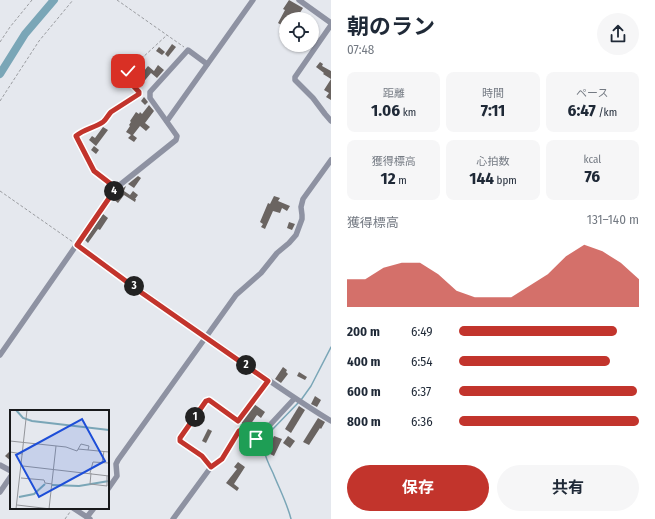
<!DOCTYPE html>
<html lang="ja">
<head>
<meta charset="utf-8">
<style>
  :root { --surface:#fff; --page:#f6f6f7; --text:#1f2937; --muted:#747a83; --accent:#c2342c }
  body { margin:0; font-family:"Fira Sans Condensed","Noto Sans JP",sans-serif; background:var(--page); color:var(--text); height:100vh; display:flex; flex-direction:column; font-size:15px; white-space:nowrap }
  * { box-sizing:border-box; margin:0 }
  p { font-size:13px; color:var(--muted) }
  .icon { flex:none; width:22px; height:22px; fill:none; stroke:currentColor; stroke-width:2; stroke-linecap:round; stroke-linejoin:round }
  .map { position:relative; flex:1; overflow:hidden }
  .details { display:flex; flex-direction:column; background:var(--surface); width:324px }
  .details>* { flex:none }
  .fabs { position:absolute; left:279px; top:12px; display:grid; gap:8px }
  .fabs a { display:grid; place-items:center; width:40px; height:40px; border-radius:50%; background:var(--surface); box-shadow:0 1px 3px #0004; font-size:20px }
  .pin { position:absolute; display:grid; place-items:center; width:34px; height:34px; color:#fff; margin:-17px; border-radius:8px; box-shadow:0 2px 6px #0006 }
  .km { position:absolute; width:20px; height:20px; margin:-10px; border-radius:50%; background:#222; color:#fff; font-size:11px; line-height:20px; text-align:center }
  .round { display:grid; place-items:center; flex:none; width:42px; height:42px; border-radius:21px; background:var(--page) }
  .head { display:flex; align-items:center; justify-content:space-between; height:68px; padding:0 16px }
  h1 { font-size:22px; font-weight:700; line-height:30px }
  .figures { display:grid; grid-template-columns:repeat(3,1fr); gap:6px; height:68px; padding:4px 16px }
  .figures div { display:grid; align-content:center; border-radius:8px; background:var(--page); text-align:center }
  .figures b { font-size:17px; font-weight:700 }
  .figures small { font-size:11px; font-weight:400 }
  .figures p { font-size:11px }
  .chart { height:112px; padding:8px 16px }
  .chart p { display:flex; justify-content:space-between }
  .chart svg { width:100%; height:72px; margin-top:4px; fill:var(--accent); opacity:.7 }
  .cta { display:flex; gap:8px; margin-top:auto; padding:8px 16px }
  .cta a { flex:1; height:46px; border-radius:24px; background:var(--accent); color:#fff; font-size:16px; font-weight:700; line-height:46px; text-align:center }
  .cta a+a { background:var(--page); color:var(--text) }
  ul { padding:0 16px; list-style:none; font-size:13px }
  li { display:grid; grid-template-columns:64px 48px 1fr; align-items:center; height:30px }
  li i { height:10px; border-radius:5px; background:var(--accent) }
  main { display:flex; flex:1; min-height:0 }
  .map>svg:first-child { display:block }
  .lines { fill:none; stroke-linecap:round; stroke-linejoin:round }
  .stream { stroke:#7aa6b7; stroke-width:1.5 }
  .river { stroke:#7aa6b7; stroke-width:8 }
  .building { fill:#6a6461 }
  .path { stroke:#9a9ca0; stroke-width:1; stroke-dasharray:3 2; stroke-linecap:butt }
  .minor { stroke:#8e92a2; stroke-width:5.5 }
  .route-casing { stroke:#fff; stroke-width:8 }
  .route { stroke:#c2342c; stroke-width:5 }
  .inset-river { fill:none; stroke:#7aa6b7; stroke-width:2 }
  .inset-road { fill:none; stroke:#93959a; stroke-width:1 }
  .view { fill:#1d4ed8; fill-opacity:0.15; stroke:#1d4ed8; stroke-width:2 }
  .inset-edge { fill:none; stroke:#18191b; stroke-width:2 }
</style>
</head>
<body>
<main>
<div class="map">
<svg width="331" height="519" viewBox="0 0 331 519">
  <rect width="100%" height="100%" fill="#e5e8ee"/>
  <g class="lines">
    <g class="stream">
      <path d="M301,400L311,386L331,347"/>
      <path d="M291,519C287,503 279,488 273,473C269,465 265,457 264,449C264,442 267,437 270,432L298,403"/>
    </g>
    <path class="river" d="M0,74L25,34L54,0"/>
  </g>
  <g class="building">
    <path d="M289,0L303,8L296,19H286V38L279,34L283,26L278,23L285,10L283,9Z"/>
    <path d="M172,44L176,47L168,57L165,54Z"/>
    <path d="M159,47L165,52L162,55L156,51Z"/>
    <path d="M320,62L323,64L322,66L331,71V100L326,97L329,93L324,90L331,79L323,74L324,73L316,67Z"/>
    <path d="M158,65L164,70L157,78L151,73L141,85L136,81L148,66L154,71Z"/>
    <path d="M144,97L148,102L145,105L141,101Z"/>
    <path d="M149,105L154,111L145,123L150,127L146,131L140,126L133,135L137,138L134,142L128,138L131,135L126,132L130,126L129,125L131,122L130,121L136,112L139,114L140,112L142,114Z"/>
    <path d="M103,127L108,130L96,146L89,140L92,136L95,138Z"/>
    <path d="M94,146L99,150L96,154L91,150Z"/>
    <path d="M138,176L141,178L134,188L128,184Z"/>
    <path d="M126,186L124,191L130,195L133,191L138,195L135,199H136L135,202L124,195L118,203L113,199L119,191Z"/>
    <path d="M274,196L280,198L278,201L290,206L287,211L282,208L280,213L273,211L265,229L261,227L263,224L260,222L268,203L270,204Z"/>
    <path d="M103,214L108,218L100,230L98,229L88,243L85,240Z"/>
    <path d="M289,222L295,224L292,230L287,228Z"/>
    <path d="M283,367L287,370L286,372L288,374L281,383L275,379Z"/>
    <path d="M299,372L307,377L305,380L297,376Z"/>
    <path d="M315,396L321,400L317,407L311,404Z"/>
    <path d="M254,404L265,412L261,418L257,415L248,428L241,423Z"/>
    <path d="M299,406L305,410L291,433L285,429Z"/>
    <path d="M318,418L325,422L321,429L320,428L309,445L303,442Z"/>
    <path d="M208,429L212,431L206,443L202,441Z"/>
    <path d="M274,436L282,439L274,456L270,454L272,450L268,449Z"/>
    <path d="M288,436L295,441L290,448L283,443Z"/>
    <path d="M11,450V461L5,456Z"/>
    <path d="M238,462L245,467L234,484L239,488L237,491L226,483L237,469L234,467Z"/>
  </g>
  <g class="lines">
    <g class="path">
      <path d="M117,0L184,47"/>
      <path d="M0,42L10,27L32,0"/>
      <path d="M0,101L39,41L73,0"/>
      <path d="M113,185L92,168L76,136L85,130L103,122L108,115L111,112L128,101L137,96L139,92L127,78L126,74L128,71L167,35"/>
      <path d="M0,191L73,242"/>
      <path d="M208,463L202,456L180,441L179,440L206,401H209L237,421H239L266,384"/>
      <path d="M65,519L70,512"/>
    </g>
    <g class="minor">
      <path d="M299,0L331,23"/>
      <path d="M331,25L295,77V80L313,98L325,114L331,121"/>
      <path d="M167,121L253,0"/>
      <path d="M77,245C119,276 162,306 205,336C247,365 288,395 331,421"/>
      <path d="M0,355L116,188L176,140L177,136L150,98V92L188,50L207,64"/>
      <path d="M0,465L11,471"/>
      <path d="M108,489L117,476L116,464L118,460L236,295L261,273L277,253L289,243L296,235L302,219V215L301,207L303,199L331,160"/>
      <path d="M0,492L11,476"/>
      <path d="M73,508L90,519"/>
      <path d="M87,517L94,508"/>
      <path d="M173,519L211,467L222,459L239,431L241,430L245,431L257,439H260L268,427L294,399"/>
    </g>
  </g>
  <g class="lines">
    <defs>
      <path id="route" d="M128,71L126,74V78L139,92V94L111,112C108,115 106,120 103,122C94,128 84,129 76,136L94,171L116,188L77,245L142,293L268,381L238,421L209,400L206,401L180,438V441L202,456L211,467L222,459L239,431L241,430L245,431L256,439"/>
    </defs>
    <use href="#route" class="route-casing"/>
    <use href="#route" class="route"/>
  </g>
  <g transform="translate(10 410)">
    <rect width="99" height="99" fill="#e5e8ee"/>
    <path class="inset-river" d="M6,0L13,8L22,11L99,20M42,75L69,76L99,71M9,87L24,84L35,74"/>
    <path class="inset-road" d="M0,31L56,37L67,41L71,34L79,36L78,40M68,39L99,42M0,42L13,44M92,53L94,41M13,56L99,66M80,63L83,52L99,53M81,63L80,74L97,76V66M11,68L34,70L35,73L42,74M7,95L41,99M6,99L17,0M39,99L46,36"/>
    <path class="view" d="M72,9L95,51L29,87L6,45Z"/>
    <rect width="99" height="99" class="inset-edge"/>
  </g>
</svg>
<div class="fabs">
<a><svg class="icon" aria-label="locate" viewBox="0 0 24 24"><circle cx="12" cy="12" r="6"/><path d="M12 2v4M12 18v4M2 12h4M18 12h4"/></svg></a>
</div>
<div class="pin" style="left:256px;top:439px;background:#1e9e55"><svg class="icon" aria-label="arrive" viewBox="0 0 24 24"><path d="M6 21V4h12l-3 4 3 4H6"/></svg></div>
<div class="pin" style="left:128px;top:71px;background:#d93025"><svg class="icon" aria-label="check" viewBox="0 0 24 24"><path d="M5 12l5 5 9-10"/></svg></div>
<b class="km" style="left:195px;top:417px">1</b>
<b class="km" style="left:246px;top:365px">2</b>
<b class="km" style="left:134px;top:286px">3</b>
<b class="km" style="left:114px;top:191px">4</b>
</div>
<section class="details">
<div class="head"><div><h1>朝のラン</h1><p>07:48</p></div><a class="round"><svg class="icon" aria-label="share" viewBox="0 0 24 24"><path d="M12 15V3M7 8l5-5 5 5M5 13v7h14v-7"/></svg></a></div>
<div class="figures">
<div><p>距離</p><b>1.06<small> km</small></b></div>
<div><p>時間</p><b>7:11</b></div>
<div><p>ペース</p><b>6:47<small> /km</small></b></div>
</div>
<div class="figures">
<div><p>獲得標高</p><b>12<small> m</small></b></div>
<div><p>心拍数</p><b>144<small> bpm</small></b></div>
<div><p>kcal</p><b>76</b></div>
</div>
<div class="chart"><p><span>獲得標高</span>131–140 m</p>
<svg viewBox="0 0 160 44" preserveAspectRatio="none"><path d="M0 44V27L10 27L20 20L30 17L40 17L50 24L60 34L70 38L80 38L90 38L100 31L110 24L120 13L130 6L140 10L150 17L160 27V44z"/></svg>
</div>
<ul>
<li><b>200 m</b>6:49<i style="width:88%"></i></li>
<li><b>400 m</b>6:54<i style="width:84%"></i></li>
<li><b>600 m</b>6:37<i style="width:99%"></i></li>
<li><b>800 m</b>6:36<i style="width:100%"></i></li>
</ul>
<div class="cta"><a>保存</a><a>共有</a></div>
</section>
</main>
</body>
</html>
